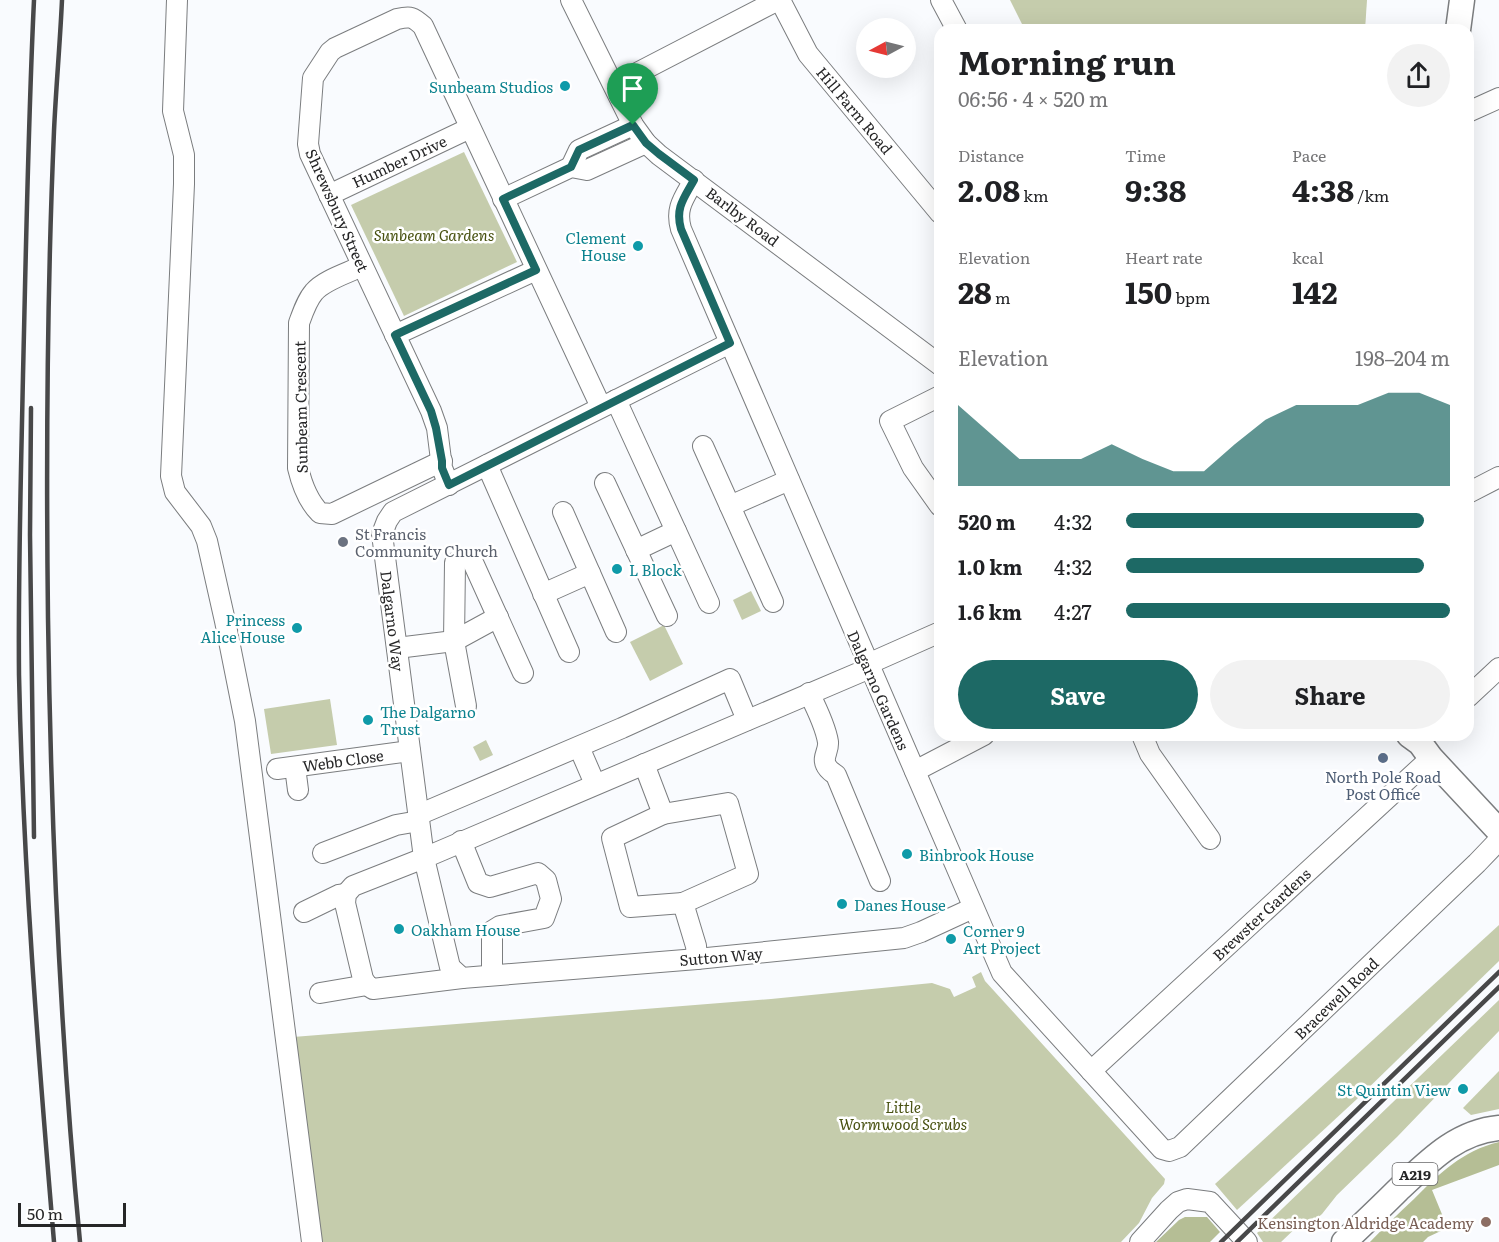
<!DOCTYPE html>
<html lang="en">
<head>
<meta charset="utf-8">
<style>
  :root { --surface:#fff; --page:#f2f2f2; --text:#202124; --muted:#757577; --accent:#1d6965 }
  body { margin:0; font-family:Literata,serif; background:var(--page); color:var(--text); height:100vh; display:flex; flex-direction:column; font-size:22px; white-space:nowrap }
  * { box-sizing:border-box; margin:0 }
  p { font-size:20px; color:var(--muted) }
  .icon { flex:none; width:33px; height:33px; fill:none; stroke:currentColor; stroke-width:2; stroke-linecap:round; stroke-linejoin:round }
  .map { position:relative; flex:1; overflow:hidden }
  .sheet { position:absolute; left:934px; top:24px; width:540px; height:717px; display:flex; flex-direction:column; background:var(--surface); border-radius:18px; box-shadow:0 6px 24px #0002 }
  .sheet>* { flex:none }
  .needle { width:39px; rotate:263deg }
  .controls { position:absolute; left:856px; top:18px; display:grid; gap:12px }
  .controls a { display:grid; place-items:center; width:60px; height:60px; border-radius:50%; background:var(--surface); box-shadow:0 6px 24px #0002; font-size:30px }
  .scale { position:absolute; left:18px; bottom:15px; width:108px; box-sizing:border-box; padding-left:6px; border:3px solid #262627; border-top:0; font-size:16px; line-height:21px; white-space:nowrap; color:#262627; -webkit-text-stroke:4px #fff; paint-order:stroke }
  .pin { position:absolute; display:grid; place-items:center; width:51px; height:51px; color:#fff; margin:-62px -26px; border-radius:50% 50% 50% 0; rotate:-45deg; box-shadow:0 0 6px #0007 }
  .pin .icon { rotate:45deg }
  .round { display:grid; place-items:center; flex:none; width:63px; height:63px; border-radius:32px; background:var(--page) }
  .overview { display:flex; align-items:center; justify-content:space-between; height:102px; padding:0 24px }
  h1 { font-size:33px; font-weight:700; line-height:45px }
  .figures { display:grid; grid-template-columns:repeat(3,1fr); gap:9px; height:102px; padding:6px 24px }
  .figures div { display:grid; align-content:center }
  .figures b { font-size:30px; font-weight:700 }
  .figures small { font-size:16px; font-weight:400 }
  .figures p { font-size:16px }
  .chart { height:168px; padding:12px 24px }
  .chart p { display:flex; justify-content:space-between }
  .chart svg { width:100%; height:108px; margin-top:6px; fill:var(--accent); opacity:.7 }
  .button { display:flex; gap:12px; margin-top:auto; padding:12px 24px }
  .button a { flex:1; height:69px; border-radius:36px; background:var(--accent); color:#fff; font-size:24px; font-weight:700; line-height:69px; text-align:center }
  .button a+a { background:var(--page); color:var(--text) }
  ul { padding:0 24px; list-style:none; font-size:20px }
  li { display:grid; grid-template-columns:96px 72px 1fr; align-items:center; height:45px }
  li i { height:15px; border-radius:8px; background:var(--accent) }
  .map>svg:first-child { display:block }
  .green { fill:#c5ccac }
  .forest { fill:#b5be95 }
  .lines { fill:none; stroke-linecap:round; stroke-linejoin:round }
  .minor-casing { stroke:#7b7d7f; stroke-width:22 }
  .major-casing { stroke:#7b7d7f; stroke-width:27 }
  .minor { stroke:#fff; stroke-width:20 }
  .major { stroke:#fff; stroke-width:24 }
  .rail { stroke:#484849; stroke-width:4.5 }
  .route-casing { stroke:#fff; stroke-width:12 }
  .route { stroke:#1d6965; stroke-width:8 }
  .culture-dot { fill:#0f9aa8; stroke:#fff; stroke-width:2 }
  .worship-dot { fill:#6b7280; stroke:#fff; stroke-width:2 }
  .service-dot { fill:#5c6f8a; stroke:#fff; stroke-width:2 }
  .education-dot { fill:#8d6e63; stroke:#fff; stroke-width:2 }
  .labels { text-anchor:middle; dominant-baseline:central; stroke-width:5; stroke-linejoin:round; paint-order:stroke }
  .shield { fill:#fff; stroke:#676768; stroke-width:1.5 }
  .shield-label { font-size:14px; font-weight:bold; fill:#262627 }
  .culture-label { font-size:15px; fill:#0d838f; stroke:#fff; text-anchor:start }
  .street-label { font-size:15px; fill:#262627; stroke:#fff }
  .park-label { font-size:15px; font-style:italic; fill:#495212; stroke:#fff }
  .worship-label { font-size:15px; fill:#5b616d; stroke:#fff; text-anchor:start }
  .service-label { font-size:15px; fill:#4e5e75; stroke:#fff }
  .education-label { font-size:15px; fill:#785e54; stroke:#fff; text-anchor:end }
</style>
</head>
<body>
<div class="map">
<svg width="1499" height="1242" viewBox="0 0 1499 1242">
  <rect width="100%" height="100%" fill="#f9fbfe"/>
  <g class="green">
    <path d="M1010,0H1367L1365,30H1025Z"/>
    <path d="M464,152L517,262L404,316L351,205Z"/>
    <path d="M751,591L761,611L742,620L733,600Z"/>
    <path d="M664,625L683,664L650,681L630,642Z"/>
    <path d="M330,699L337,745L271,754L264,709Z"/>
    <path d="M486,740L493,755L480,761L473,747Z"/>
    <path d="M1499,925V961L1357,1099L1237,1210L1215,1184Z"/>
    <path d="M981,972L985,981L1165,1179L1164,1184L1152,1198L1139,1223L1121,1242H319L293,1037L771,999L932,983L950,989L954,997L976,987L972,977Z"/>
    <path d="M1499,1000V1031L1397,1137L1337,1195L1322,1214L1307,1227L1302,1222L1281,1242H1263L1257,1233Z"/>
    <path d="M1499,1071V1109L1471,1115L1463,1108Z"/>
  </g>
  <g class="forest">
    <path d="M1499,1142V1165L1432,1190L1446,1224L1445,1229L1428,1237L1423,1242H1370C1384,1227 1399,1213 1414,1199C1440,1173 1462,1151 1499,1142Z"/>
    <path d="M1185,1217H1207L1220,1232L1210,1242H1156L1179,1220Z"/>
  </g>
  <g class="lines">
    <defs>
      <g id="minor">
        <path d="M177,0L173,111L184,155V184L171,476L175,492L201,526L207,541L225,621L245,721L312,1242"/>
        <path d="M571,0L633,125L646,143L659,155L940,365"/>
        <path d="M780,0L808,54L940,213"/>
        <path d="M941,0L957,30"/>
        <path d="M614,85L778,0"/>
        <path d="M1468,112L1499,98"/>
        <path d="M571,167L579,150L633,125"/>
        <path d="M694,180C684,198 675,208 681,229L1002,973L1162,1149L1169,1151L1180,1147L1477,863L1499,840"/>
        <path d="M329,195L470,128"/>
        <path d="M503,199L571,167L587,170L646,143"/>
        <path d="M362,266C348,273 324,280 314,292C307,300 303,312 299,323L298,468C302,485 308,501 320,513L332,514L442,461"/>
        <path d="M395,335L536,270"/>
        <path d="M940,396L890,421L913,468L940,506"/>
        <path d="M616,400L709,603"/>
        <path d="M703,446L773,602"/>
        <path d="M487,465L569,652"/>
        <path d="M605,483L667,616"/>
        <path d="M449,485L442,468L437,428L431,411L310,154L308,144L313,78L330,52L335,48L397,19C411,16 413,17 423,26L601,407"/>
        <path d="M1468,493L1499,477"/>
        <path d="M730,506L789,480"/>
        <path d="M563,512L616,632"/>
        <path d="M636,550L676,531"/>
        <path d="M471,558L523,673"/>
        <path d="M455,563L454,641L466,706"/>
        <path d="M543,594L590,573"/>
        <path d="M397,648L454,641L498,617"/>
        <path d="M868,664L938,633L940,634"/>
        <path d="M870,668L424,858L450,967L462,978L697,959L904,938L921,932L973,908"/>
        <path d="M809,693C815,705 826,729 828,742C829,751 822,757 826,765C828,770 832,772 836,775L880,881"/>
        <path d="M1468,697L1499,668"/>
        <path d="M1142,735L1150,754L1210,839"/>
        <path d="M579,747L595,784"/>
        <path d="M644,764L663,814L728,803L748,874L683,903"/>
        <path d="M295,767L298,790"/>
        <path d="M277,769L410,751"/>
        <path d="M915,771L984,735"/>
        <path d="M663,814L612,838L630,907L683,903L696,946L697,959"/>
        <path d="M418,815L622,728L730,679L747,720"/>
        <path d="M461,841L478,883L490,887L538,873L546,880L551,899L544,918L500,926L492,931V975"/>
        <path d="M323,853L396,825L419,821"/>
        <path d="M304,912L339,895L346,894"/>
        <path d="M462,978L373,989L367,985L363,979L345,903L346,894L353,886L424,858L382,534L387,521L393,512L730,343"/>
        <path d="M320,993L367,985"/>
        <path d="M1091,1071L1431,758"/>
        <path d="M1140,1242L1169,1210L1178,1202L1187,1199L1210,1202L1247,1242"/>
      </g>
      <g id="major">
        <path d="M1458,30L1462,0"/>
        <path d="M1409,735L1420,743L1431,758L1499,831"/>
        <path d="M1344,1242C1362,1225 1380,1208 1398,1190C1428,1162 1456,1132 1499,1128"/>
      </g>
    </defs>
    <use href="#minor" class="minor-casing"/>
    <use href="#major" class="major-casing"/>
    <use href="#minor" class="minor"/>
    <use href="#major" class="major"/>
    <g class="rail">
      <path d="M34,0C28,125 26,250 23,375C21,475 18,575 19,675C23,864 38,1053 54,1242"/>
      <path d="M62,0C60,44 56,87 54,131C47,293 46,456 48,618C51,827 60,1035 80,1242"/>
      <path d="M31,408L30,535L34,837"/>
      <path d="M1221,1242L1499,972"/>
      <path d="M1237,1242L1499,987"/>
    </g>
  </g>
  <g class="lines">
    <defs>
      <path id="route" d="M633,125L646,143L659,154L694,180C684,198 675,208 681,229L730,343L449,485L442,468V461L436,428L431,411L395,335L536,270L503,199L571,167L579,150Z"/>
    </defs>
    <use href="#route" class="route-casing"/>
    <use href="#route" class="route"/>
  </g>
  <g class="culture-dot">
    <circle cx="565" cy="86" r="6"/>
    <circle cx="638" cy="246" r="6"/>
    <circle cx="617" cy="569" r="6"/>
    <circle cx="297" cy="628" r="6"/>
    <circle cx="368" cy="720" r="6"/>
    <circle cx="907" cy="854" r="6"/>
    <circle cx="842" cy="904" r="6"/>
    <circle cx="399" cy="929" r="6"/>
    <circle cx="951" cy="939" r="6"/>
    <circle cx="1463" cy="1089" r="6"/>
  </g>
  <circle class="worship-dot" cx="343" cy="542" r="6"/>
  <circle class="service-dot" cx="1383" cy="758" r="6"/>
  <circle class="education-dot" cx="1486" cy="1222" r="6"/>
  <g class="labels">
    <rect class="shield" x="1392.5" y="1163" width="45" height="22" rx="4.5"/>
    <g class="shield-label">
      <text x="1415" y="1174">A219</text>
    </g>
    <g class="culture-label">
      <text x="553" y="86" text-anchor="end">Sunbeam Studios</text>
      <text x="626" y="237" text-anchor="end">Clement<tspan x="626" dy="17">House</tspan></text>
      <text x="629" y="569">L Block</text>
      <text x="285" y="619" text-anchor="end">Princess<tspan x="285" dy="17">Alice House</tspan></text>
      <text x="380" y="711">The Dalgarno<tspan x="380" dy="17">Trust</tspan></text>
      <text x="919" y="854">Binbrook House</text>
      <text x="854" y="904">Danes House</text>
      <text x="411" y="929">Oakham House</text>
      <text x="963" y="930">Corner 9<tspan x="963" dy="17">Art Project</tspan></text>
      <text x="1451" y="1089" text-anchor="end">St Quintin View</text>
    </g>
    <g class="street-label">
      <text transform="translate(855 110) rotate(50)">Hill Farm Road</text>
      <text transform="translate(399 161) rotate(-25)">Humber Drive</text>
      <text transform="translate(338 210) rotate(66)">Shrewsbury Street</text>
      <text transform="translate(743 216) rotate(37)">Barlby Road</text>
      <text transform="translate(300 407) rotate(-91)">Sunbeam Crescent</text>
      <text transform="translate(393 621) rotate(83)">Dalgarno Way</text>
      <text transform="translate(879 690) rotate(66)">Dalgarno Gardens</text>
      <text transform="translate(343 760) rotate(-8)">Webb Close</text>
      <text transform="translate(1261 914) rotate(-43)">Brewster Gardens</text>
      <text transform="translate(721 956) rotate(-5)">Sutton Way</text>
      <text transform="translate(1336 998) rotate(-44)">Bracewell Road</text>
    </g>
    <g class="park-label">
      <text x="434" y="234">Sunbeam Gardens</text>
      <text x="903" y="1106">Little<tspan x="903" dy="17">Wormwood Scrubs</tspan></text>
    </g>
    <g class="worship-label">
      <text x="355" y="533">St Francis<tspan x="355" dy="17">Community Church</tspan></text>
    </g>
    <g class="service-label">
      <text x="1383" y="776">North Pole Road<tspan x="1383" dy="17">Post Office</tspan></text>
    </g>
    <g class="education-label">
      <text x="1474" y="1222">Kensington Aldridge Academy</text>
    </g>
  </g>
</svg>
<div class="controls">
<a><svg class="needle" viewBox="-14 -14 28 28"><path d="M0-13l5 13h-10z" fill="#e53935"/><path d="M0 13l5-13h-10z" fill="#757577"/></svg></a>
</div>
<div class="scale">50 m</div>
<div class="pin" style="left:633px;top:125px;background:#1e9e55"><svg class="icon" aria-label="arrive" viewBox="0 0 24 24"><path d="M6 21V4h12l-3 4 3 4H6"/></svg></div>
<section class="sheet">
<div class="overview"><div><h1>Morning run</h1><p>06:56 · 4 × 520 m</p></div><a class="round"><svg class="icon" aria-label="share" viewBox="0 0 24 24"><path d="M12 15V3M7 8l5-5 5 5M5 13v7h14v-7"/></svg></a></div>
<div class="figures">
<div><p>Distance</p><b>2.08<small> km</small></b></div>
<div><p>Time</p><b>9:38</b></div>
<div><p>Pace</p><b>4:38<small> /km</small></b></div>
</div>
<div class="figures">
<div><p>Elevation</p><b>28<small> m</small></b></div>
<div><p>Heart rate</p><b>150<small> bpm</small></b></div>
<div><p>kcal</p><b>142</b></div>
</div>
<div class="chart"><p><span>Elevation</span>198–204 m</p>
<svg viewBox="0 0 160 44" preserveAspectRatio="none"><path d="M0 44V11L10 22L20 33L30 33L40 33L50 27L60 33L70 38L80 38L90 27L100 17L110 11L120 11L130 11L140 6L150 6L160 11V44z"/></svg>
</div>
<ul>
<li><b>520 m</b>4:32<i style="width:92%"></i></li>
<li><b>1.0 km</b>4:32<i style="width:92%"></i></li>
<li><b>1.6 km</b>4:27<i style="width:100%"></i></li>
</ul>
<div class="button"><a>Save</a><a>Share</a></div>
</section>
</div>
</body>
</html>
